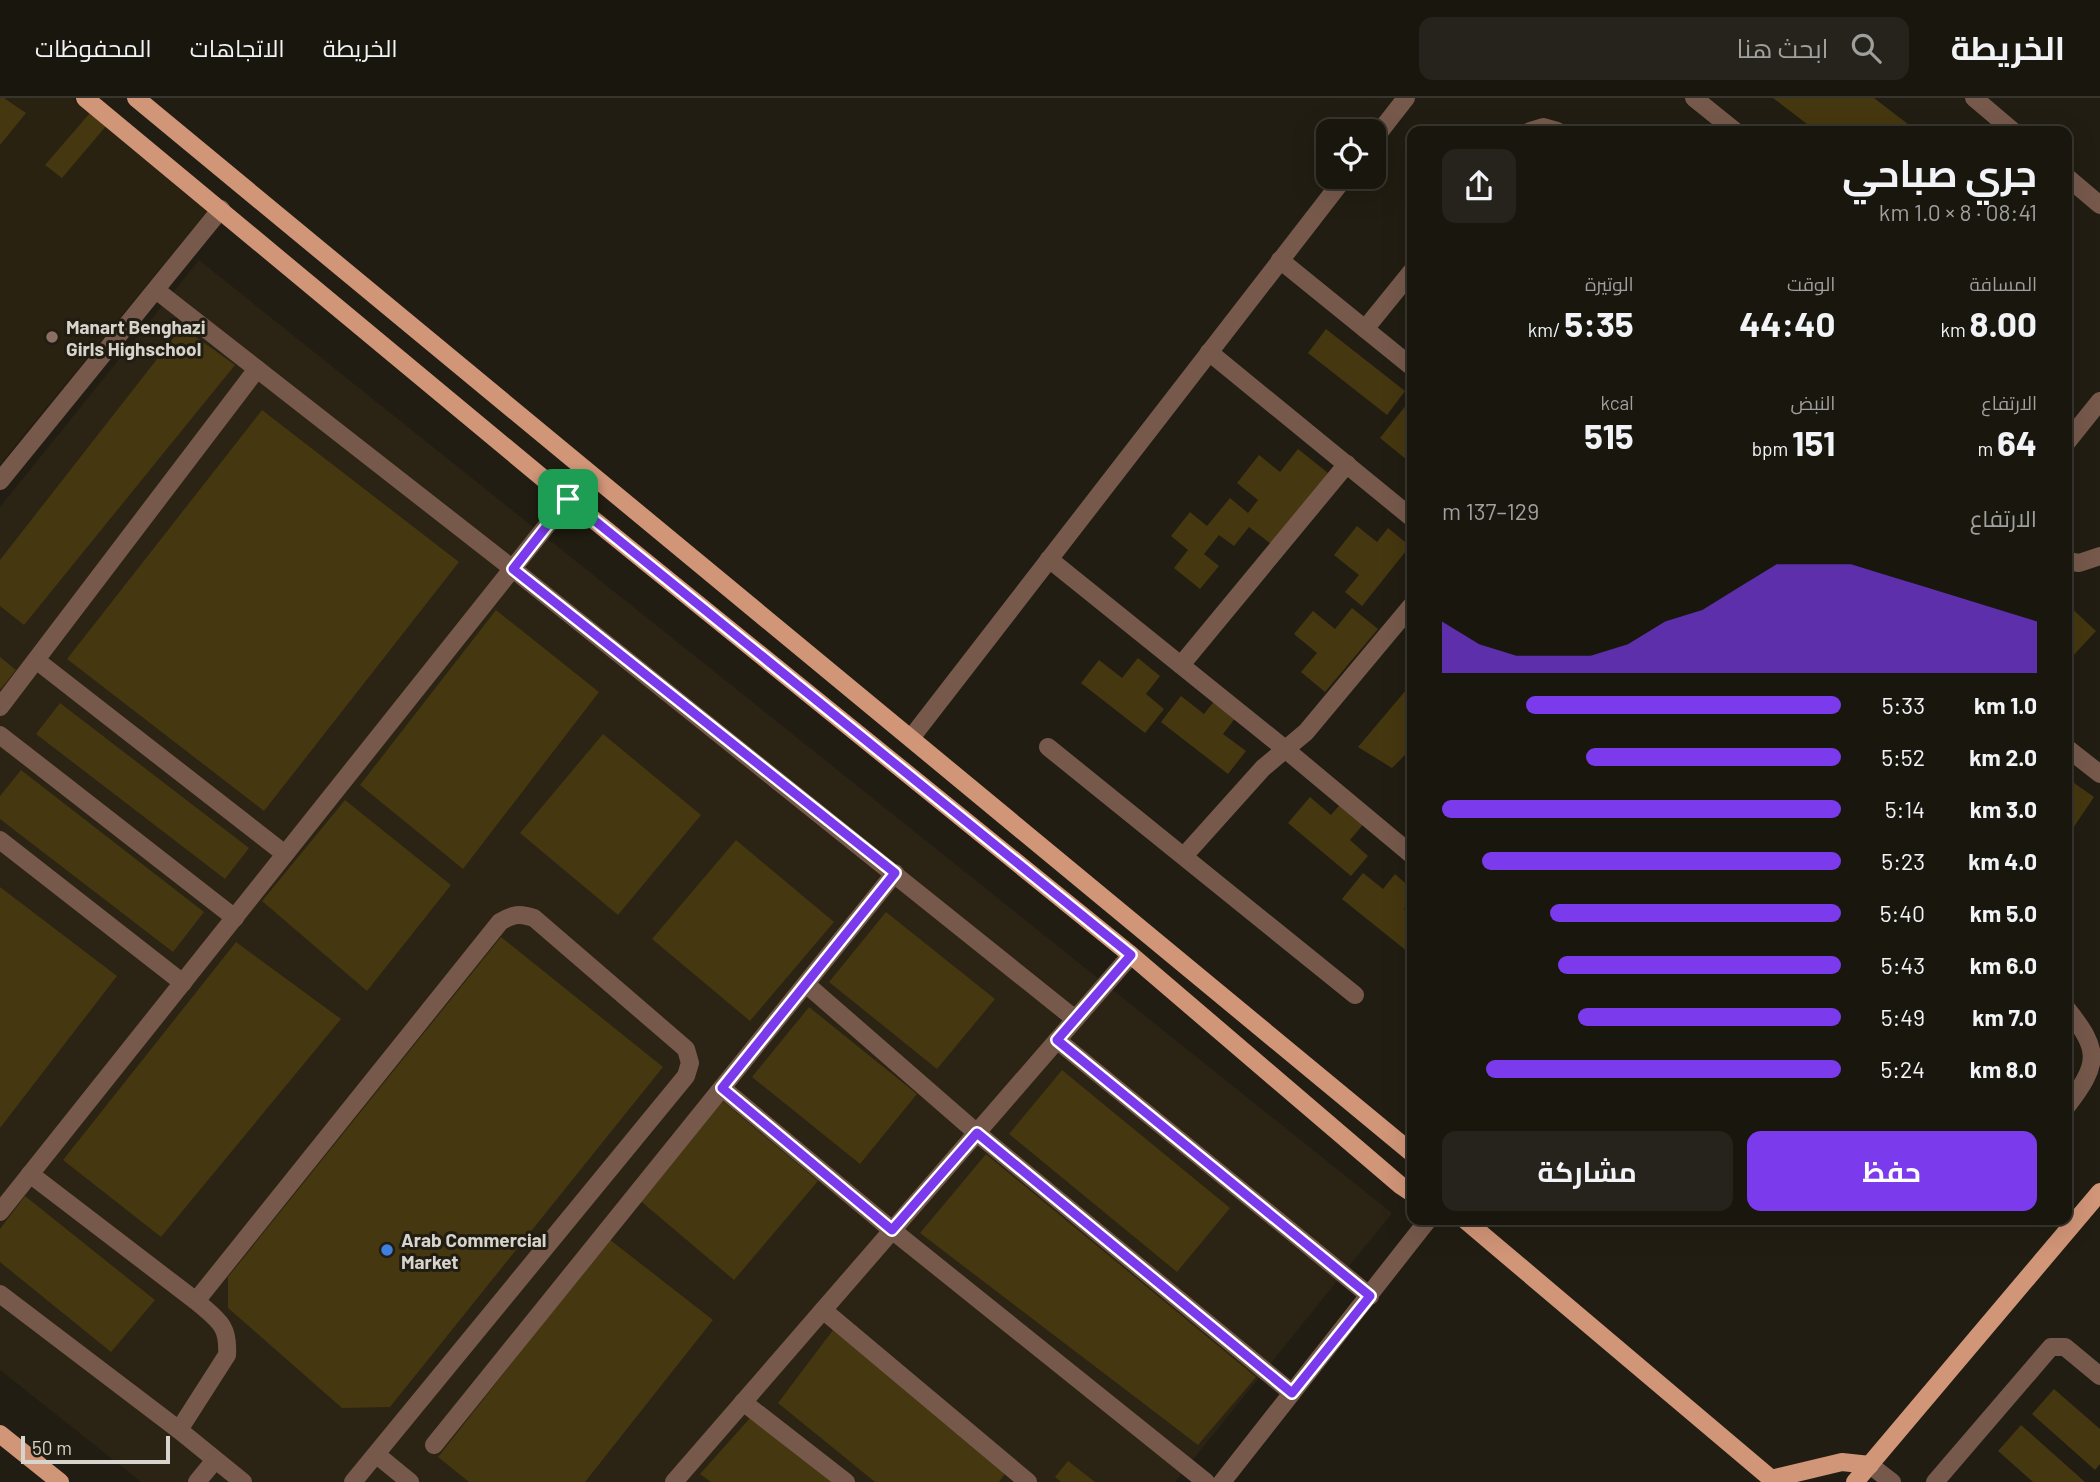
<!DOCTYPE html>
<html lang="ar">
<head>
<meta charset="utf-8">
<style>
  :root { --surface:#19160e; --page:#26231c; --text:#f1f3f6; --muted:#9f9f9e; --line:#37352e; --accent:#7c3aed }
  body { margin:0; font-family:Barlow,Cairo,sans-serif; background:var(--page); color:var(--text); direction:rtl; height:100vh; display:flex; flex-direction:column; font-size:26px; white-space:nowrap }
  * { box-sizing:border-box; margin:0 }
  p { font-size:23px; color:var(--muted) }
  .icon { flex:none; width:38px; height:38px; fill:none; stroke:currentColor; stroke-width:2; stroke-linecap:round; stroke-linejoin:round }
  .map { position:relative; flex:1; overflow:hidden; direction:ltr }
  .panel { position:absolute; left:1407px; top:28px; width:665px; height:1099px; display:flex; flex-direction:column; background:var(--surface); border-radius:14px; box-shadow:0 7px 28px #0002,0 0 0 2px var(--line); direction:rtl }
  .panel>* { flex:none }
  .fabs { position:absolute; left:1316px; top:21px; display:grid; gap:14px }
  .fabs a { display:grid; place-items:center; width:70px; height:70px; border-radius:14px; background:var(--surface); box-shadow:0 7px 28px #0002,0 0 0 2px var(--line); font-size:35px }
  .scale { position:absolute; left:21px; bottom:18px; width:149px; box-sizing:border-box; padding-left:7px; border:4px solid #d6d4cc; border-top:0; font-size:19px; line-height:24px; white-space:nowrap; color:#d6d4cc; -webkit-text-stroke:5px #211d12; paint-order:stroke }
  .pin { position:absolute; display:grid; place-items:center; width:60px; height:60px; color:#fff; margin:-30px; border-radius:14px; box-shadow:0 4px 10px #0006 }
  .round { display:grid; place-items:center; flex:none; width:74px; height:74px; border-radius:14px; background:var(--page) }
  .headline { display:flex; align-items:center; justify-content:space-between; height:119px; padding:0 35px }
  h1 { font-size:38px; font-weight:700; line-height:52px }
  .figures { display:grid; grid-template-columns:repeat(3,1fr); gap:10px; height:119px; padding:7px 35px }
  .figures div { display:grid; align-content:center }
  .figures b { font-size:35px; font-weight:700 }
  .figures small { font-size:19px; font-weight:400 }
  .figures p { font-size:19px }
  .chart { height:196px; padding:14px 35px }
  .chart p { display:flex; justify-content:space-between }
  .chart svg { width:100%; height:126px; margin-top:7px; fill:var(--accent); opacity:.7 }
  .button { display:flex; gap:14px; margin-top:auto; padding:14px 35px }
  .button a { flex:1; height:80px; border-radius:14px; background:var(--accent); color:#fff; font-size:28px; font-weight:700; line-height:80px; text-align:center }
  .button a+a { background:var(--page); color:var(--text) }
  ul { padding:0 35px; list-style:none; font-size:23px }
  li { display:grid; grid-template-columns:112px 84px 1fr; align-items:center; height:52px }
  li i { height:18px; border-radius:9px; background:var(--accent) }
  header { display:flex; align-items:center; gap:42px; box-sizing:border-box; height:98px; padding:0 35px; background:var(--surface); border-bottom:2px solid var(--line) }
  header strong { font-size:33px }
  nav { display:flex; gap:38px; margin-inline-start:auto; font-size:24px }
  .search { width:490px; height:63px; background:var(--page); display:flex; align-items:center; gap:18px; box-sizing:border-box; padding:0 24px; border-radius:14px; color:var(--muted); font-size:26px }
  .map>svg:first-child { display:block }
  .commercial { fill:#2b2313 }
  .built { fill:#292211 }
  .building { fill:#45370f }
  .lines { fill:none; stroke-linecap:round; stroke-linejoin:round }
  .minor { stroke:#76594b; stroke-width:18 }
  .major { stroke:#d19578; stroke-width:18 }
  .route-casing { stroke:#fff; stroke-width:14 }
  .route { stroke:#7c3aed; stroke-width:9 }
  .education-dot { fill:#8d6e63; stroke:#211d12; stroke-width:2.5 }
  .shop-dot { fill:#3f7fe0; stroke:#211d12; stroke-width:2.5 }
  .labels { text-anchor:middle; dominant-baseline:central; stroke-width:6; stroke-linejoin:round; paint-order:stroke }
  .poi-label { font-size:19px; font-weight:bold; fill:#d6d4cc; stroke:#211d12; text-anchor:start }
</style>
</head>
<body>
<header>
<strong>الخريطة</strong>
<div class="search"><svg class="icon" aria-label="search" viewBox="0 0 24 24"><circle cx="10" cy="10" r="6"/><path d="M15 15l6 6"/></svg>ابحث هنا</div>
<nav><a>الخريطة</a><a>الاتجاهات</a><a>المحفوظات</a></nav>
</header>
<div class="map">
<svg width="2100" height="1384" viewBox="0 0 2100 1384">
  <rect width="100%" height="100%" fill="#211d12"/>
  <path class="commercial" d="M199,162L1392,1115L1175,1384H141L0,1272V409Z"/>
  <path class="built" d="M0,0H71L208,112L0,366Z"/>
  <g class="building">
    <path d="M0,0H4L26,15L0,47Z"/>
    <path d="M1773,0H1874L1917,33H1816Z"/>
    <path d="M90,15L106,28L62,80L45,67Z"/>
    <path d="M182,229L235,267L24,527L0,508V462Z"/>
    <path d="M1326,231L1405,293L1387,317L1308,255Z"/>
    <path d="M1407,306L1412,310V366L1380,340Z"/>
    <path d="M262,312L459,464L264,713L67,561Z"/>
    <path d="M1298,351L1328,375L1271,446L1249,429L1234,448L1219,437L1204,456L1219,468L1200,491L1174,470L1188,452L1171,438L1190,414L1207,428L1230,400L1248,415L1258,402L1237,385L1259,357L1280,374Z"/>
    <path d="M1357,428L1377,444L1388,430L1410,448L1362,508L1345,494L1359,477L1334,457Z"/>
    <path d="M2067,506L2096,533L2070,561L2067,558Z"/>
    <path d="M1352,510L1378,531L1325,594L1301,574L1317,555L1294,536L1313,513L1335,531Z"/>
    <path d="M496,512L599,594L463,771L360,687Z"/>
    <path d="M0,559L16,572L0,592Z"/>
    <path d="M1138,560L1160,578L1146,596L1164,611L1145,635L1081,585L1099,562L1122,580Z"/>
    <path d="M1412,585V650L1392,670L1358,649Z"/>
    <path d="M1181,598L1204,616L1215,602L1236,619L1223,636L1246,653L1228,676L1161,624Z"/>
    <path d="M60,605L249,750L225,781L36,636Z"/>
    <path d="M603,636L701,717L618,817L520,735Z"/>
    <path d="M21,672L204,814L173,854L0,721V698Z"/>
    <path d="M2067,680L2094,699L2067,739Z"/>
    <path d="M1310,699L1331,717L1343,703L1366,723L1350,742L1368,758L1351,778L1288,725Z"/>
    <path d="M345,702L451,787L367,893L262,803Z"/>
    <path d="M736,742L834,824L750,923L652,841Z"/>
    <path d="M1363,775L1383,791L1395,776L1412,791V800L1404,811L1412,818V849L1408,854L1342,801Z"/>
    <path d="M0,789L117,878L0,1030Z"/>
    <path d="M886,814L995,901L937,971L829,884Z"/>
    <path d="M501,839L663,969L390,1309L342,1310L228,1210V1179Z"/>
    <path d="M236,844L341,921L161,1139L63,1062Z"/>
    <path d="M809,909L917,996L860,1066L752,979Z"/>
    <path d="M1062,972L1230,1110L1177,1174L1009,1036Z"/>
    <path d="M720,1001L818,1083L734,1182L637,1100Z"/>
    <path d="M986,1056L1256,1279L1198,1347L920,1135Z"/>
    <path d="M25,1098L155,1202L111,1254L0,1164V1131Z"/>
    <path d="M609,1141L713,1222L585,1384H469L438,1359Z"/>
    <path d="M833,1232L1007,1373L999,1384H875L778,1305Z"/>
    <path d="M2054,1291L2100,1331V1366L2095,1372L2032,1316Z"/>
    <path d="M750,1320L835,1384H711L700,1376Z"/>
    <path d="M2021,1327L2085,1384H2033L1998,1353Z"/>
    <path d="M1068,1363L1095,1384H1061L1055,1379Z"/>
  </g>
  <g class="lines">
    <g class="minor">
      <path d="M1694,0L1735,33"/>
      <path d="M1974,0L2013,33"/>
      <path d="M1530,33L1543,29L1557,33"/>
      <path d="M1374,41L1406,0"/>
      <path d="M2067,79L2100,107"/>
      <path d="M1280,162L1412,269"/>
      <path d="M156,192L513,471L1075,921"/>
      <path d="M1365,231L1412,173"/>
      <path d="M1209,254L1412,420"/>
      <path d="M2067,344L2100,303"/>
      <path d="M0,383L221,111"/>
      <path d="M1049,461L1285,651L1412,757"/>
      <path d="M2067,463L2079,465L2100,458"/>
      <path d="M36,562L285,756"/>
      <path d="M1181,567L1347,366"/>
      <path d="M0,609L257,271"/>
      <path d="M0,637L235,820"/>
      <path d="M911,640L1345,79"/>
      <path d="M1048,649L1355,897"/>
      <path d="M2067,650L2100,676"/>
      <path d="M0,742L183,885"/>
      <path d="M1184,758L1263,670L1306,634L1412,507"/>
      <path d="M806,886L977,1035L1292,1295"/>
      <path d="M2067,911C2100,952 2100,965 2067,1008"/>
      <path d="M1057,942L1370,1198"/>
      <path d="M722,990L892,1132L1206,1384"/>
      <path d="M30,1076L196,1203C218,1222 229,1227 227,1257L179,1332"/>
      <path d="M0,1114L568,401"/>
      <path d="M0,1196L179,1332L243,1384"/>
      <path d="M196,1203L500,824C513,816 520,815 534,820L686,951L690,965L686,978L353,1384"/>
      <path d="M823,1212L1028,1384"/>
      <path d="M743,1304L846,1384"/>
      <path d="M434,1347L895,775"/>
      <path d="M377,1357L410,1384"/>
      <path d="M1870,1367L1892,1384"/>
      <path d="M197,1384L215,1362"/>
      <path d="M674,1384L1131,857"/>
      <path d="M1222,1384L1428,1122"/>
      <path d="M1935,1384L2051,1249H2065L2100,1278"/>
    </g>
    <g class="major">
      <path d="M85,0L568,401L1131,857L1400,1087L1412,1095"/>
      <path d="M136,0L1412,1055"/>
      <path d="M1465,1122L1775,1384"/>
      <path d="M0,1336L60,1384"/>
      <path d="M1771,1384V1381L1842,1364L1870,1367"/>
      <path d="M1855,1384L2100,1094"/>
    </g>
  </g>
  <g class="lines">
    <defs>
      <path id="route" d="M568,401L1131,857L1057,942L1370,1198L1292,1295L977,1035L892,1132L722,990L895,775L513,471Z"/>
    </defs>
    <use href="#route" class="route-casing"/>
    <use href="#route" class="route"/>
  </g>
  <circle class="education-dot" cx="52" cy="239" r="7"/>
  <circle class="shop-dot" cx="387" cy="1152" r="7"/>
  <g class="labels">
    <g class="poi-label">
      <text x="66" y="228">Manart Benghazi<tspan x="66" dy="22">Girls Highschool</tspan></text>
      <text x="401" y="1141">Arab Commercial<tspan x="401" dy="22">Market</tspan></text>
    </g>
  </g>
</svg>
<div class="fabs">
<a><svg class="icon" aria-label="locate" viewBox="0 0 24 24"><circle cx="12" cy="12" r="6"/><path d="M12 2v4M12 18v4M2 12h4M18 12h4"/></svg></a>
</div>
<div class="scale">50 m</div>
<div class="pin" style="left:568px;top:401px;background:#1e9e55"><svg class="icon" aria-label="arrive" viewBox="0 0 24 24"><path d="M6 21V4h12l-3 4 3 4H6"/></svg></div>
<section class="panel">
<div class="headline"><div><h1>جري صباحي</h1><p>08:41 · 8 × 1.0 km</p></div><a class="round"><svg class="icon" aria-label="share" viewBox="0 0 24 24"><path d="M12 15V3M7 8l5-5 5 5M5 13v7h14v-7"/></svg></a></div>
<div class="figures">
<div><p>المسافة</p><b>8.00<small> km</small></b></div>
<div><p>الوقت</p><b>44:40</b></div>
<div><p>الوتيرة</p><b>5:35<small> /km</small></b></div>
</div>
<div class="figures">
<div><p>الارتفاع</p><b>64<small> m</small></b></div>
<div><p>النبض</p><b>151<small> bpm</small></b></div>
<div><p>kcal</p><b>515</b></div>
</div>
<div class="chart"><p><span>الارتفاع</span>129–137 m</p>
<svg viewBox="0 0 160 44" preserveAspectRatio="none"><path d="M0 44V26L10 34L20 38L30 38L40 38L50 34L60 26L70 22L80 14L90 6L100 6L110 6L120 10L130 14L140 18L150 22L160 26V44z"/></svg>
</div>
<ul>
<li><b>1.0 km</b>5:33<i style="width:79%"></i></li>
<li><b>2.0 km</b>5:52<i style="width:64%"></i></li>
<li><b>3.0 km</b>5:14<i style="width:100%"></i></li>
<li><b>4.0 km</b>5:23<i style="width:90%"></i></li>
<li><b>5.0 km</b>5:40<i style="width:73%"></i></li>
<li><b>6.0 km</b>5:43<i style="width:71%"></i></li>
<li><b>7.0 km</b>5:49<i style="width:66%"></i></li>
<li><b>8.0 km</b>5:24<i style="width:89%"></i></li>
</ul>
<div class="button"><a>حفظ</a><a>مشاركة</a></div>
</section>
</div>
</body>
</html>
